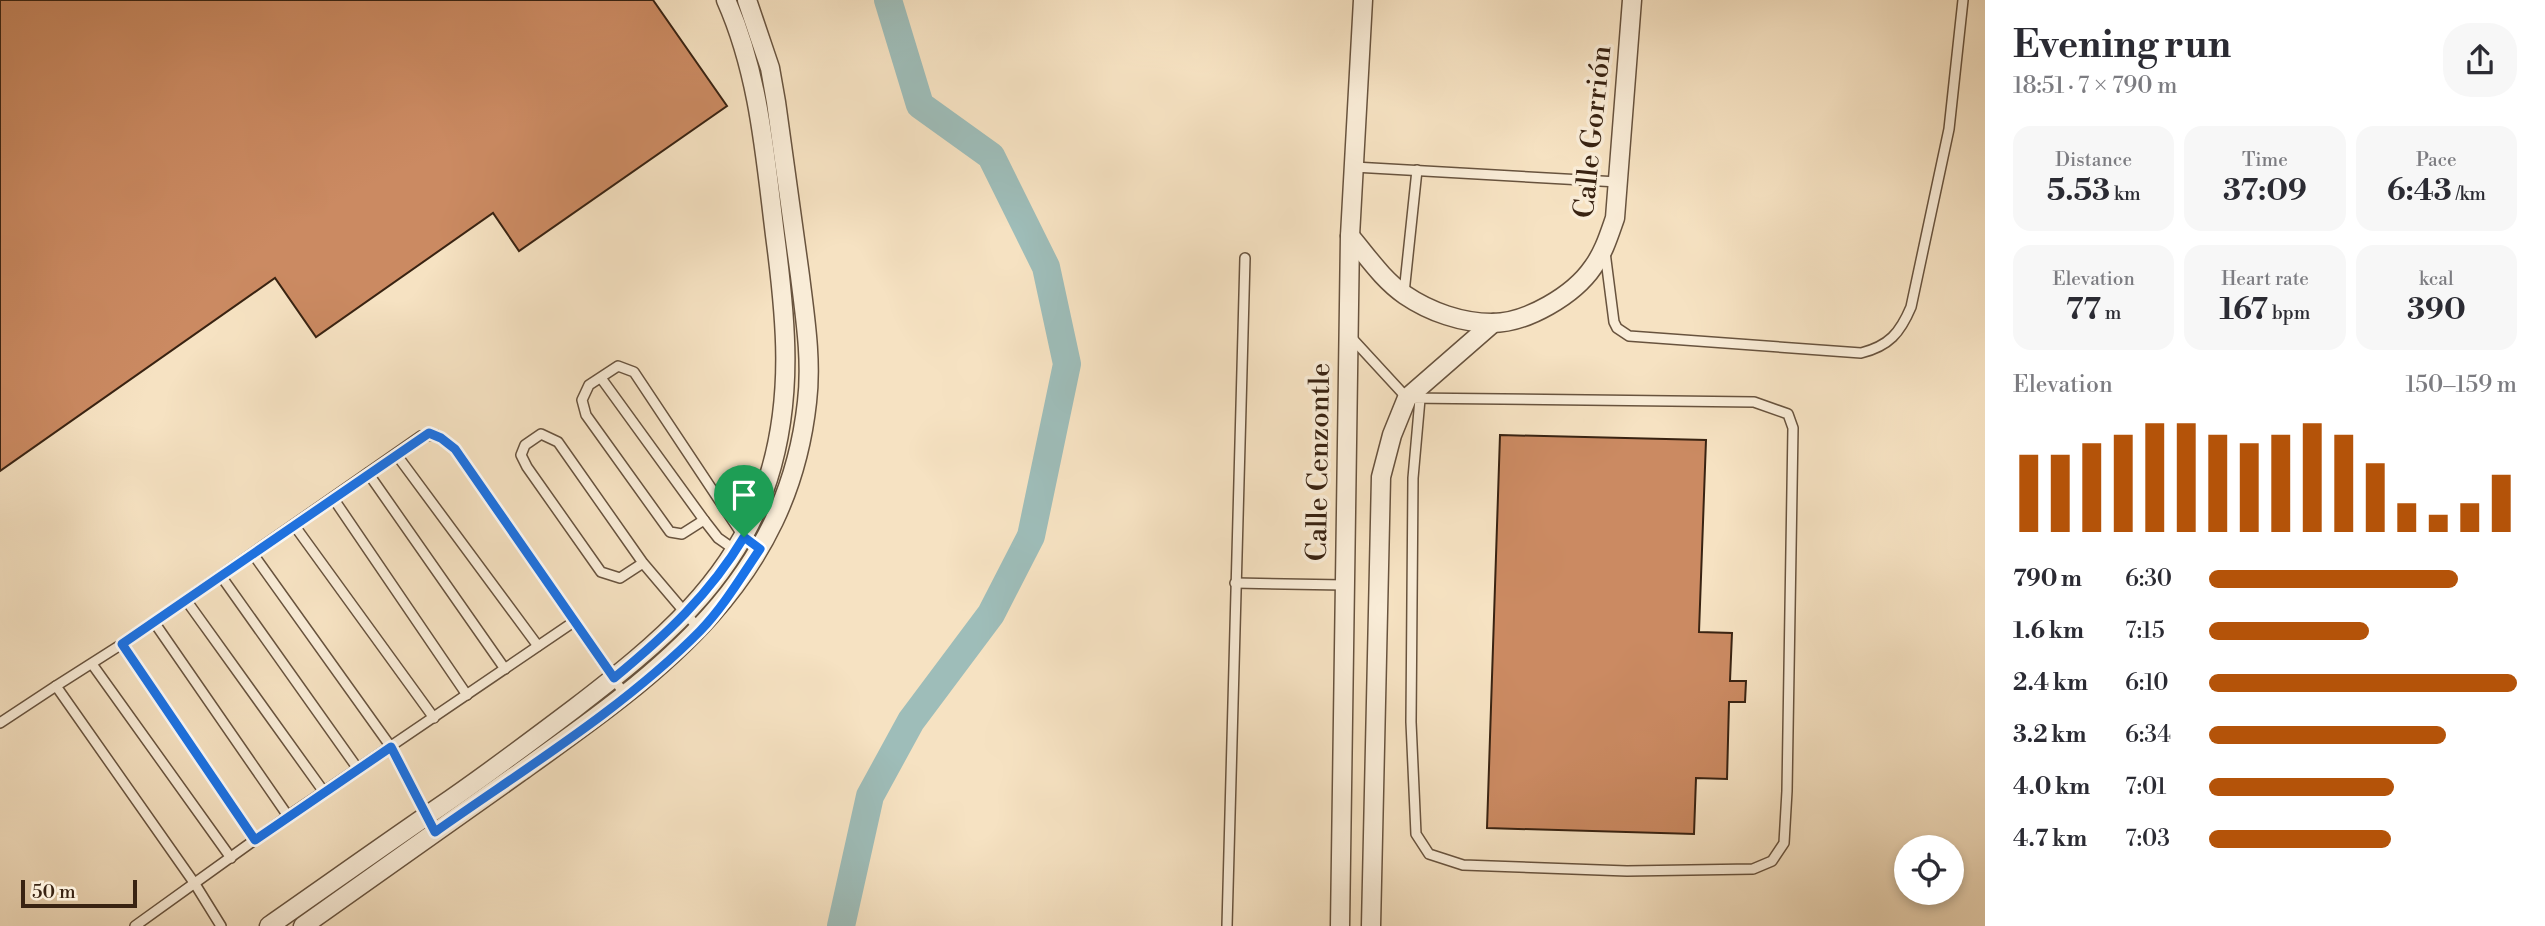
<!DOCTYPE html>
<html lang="en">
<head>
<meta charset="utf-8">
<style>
  :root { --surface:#fff; --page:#f7f7f7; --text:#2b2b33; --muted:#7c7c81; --accent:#b45309 }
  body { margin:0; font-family:"Libre Bodoni",serif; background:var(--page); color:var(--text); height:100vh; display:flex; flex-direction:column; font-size:26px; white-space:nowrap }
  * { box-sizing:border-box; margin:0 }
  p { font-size:23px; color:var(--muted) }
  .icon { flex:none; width:38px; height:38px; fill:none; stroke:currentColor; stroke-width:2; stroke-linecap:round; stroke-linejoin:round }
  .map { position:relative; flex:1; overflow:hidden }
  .side { display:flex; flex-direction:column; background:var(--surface); width:560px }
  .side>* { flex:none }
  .tools { position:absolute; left:1894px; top:835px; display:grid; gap:14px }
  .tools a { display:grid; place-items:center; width:70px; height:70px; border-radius:50%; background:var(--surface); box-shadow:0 4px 10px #0003; font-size:35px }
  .scale { position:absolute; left:21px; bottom:18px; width:116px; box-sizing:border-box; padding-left:7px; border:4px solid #392312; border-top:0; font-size:19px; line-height:24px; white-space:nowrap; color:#392312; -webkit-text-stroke:5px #f9ecd7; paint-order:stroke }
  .pin { position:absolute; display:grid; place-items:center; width:60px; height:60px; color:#fff; margin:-72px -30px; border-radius:50% 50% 50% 0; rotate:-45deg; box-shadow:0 0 7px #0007 }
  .pin .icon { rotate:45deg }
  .round { display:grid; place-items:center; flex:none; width:74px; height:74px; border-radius:28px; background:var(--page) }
  .overview { display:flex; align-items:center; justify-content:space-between; height:119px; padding:0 28px }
  h1 { font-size:38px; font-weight:800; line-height:52px }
  .figures { display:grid; grid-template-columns:repeat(3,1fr); gap:10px; height:119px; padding:7px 28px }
  .figures div { display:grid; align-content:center; border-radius:18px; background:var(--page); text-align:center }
  .figures b { font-size:30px; font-weight:800 }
  .figures small { font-size:19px; font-weight:400 }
  .figures p { font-size:19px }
  .chart { height:196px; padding:14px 28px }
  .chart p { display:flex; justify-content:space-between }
  .chart svg { width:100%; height:126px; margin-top:7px; stroke:var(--accent); stroke-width:6 }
  ul { padding:0 28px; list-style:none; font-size:23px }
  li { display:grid; grid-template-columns:112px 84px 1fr; align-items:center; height:52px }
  li i { height:18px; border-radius:9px; background:var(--accent) }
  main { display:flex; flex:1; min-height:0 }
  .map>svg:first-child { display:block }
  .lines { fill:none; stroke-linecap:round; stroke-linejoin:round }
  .river { stroke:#9ebdb9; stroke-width:28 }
  .building { fill:#cb8a62; stroke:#392312; stroke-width:2 }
  .lane-casing { stroke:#68533e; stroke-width:12 }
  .street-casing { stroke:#68533e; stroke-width:21 }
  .lane { stroke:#f9ecd7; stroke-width:9 }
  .street { stroke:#f9ecd7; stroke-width:18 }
  .route-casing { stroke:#fff; stroke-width:14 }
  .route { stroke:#1a73e8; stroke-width:9 }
  .labels { text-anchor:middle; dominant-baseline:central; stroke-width:7; stroke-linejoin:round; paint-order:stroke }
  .street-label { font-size:28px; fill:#392312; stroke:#f9ecd7 }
</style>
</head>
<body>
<main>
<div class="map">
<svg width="1985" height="926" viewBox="0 0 1985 926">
  <rect width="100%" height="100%" fill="#f6e2c2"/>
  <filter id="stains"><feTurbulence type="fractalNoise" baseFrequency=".00286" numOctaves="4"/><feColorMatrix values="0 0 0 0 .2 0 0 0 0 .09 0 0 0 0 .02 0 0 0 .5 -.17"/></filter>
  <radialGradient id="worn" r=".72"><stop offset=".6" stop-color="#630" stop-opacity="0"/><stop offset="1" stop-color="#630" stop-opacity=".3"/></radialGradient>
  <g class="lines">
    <path class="river" d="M841,926L870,796L911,721L991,614L1031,536L1067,364L1046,267L991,156L920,105L888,0"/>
  </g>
  <g class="building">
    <path d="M0,0H653L727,106L519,251L493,213L316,337L275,278L0,471Z"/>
    <path d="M1500,435L1706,440L1699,632L1732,633L1730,681H1746L1745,702H1729L1727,779L1696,778L1694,834L1487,828Z"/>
  </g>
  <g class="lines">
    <defs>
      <g id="lane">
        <path d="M1354,167L1618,182"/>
        <path d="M1605,252L1614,322L1617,328L1629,336L1861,353C1889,346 1900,333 1911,307L1949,129L1963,0"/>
        <path d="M1404,293L1417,170"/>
        <path d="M1349,335L1407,398L1754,402L1788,414L1793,428L1787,791L1784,843L1772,861L1753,869L1627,871L1463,865L1429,854L1416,834L1411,722L1413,478L1420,399"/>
        <path d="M601,378L704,520L718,538L738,552"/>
        <path d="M396,454L538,646"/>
        <path d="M368,473L505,669"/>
        <path d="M333,498L467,695"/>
        <path d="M704,520L682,534L670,532L586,415L582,400L589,385L618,366L634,372L743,536"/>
        <path d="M294,525L434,718"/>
        <path d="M253,554L391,747L428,818"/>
        <path d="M643,563L620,578L601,572L527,467L521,455L525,445L541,434L558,442L643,563L699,629"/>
        <path d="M221,576L358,769"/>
        <path d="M1235,583L1344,585"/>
        <path d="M186,600L324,792"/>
        <path d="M154,622L288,816"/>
        <path d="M122,644L255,840"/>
        <path d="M92,664L231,858"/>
        <path d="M0,723L56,686"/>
        <path d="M135,926L288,816L575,621"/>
        <path d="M221,926L195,884L56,686L122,644L421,436L436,435L455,449L625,695"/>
        <path d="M1227,926L1245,258"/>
      </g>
      <g id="street">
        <path d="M1350,236C1367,256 1383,280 1405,295C1430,312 1462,323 1492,323C1527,323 1574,295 1593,267C1604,252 1609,235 1615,218L1632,0"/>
        <path d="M269,926C325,887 381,847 438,808C485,776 530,742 575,708C657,645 736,581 768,479C794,397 786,318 775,235C765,155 759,74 726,0"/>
        <path d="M303,926C375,875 447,824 519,773C656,675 787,585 807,402C812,360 805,317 800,276C792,218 784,160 776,102L770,68L747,0"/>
        <path d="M1340,926L1350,236L1363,0"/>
        <path d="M1371,926L1381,477L1392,435L1407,398L1493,323"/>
      </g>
    </defs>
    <use href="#lane" class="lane-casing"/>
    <use href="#street" class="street-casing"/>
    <use href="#lane" class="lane"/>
    <use href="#street" class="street"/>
  </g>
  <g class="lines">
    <defs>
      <path id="route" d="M429,433L441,438L455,449L614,678C665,636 710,594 744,537L760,549C741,577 724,606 700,631C623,709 524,769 435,832L391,747L255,840L122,644Z"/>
    </defs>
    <use href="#route" class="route-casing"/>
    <use href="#route" class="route"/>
  </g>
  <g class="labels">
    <g class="street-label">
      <text transform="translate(1593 132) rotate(-84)">Calle Gorrión</text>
      <text transform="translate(1319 462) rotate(-89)">Calle Cenzontle</text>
    </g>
  </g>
  <rect width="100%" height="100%" filter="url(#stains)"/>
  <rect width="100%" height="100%" fill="url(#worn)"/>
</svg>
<div class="tools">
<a><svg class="icon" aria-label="locate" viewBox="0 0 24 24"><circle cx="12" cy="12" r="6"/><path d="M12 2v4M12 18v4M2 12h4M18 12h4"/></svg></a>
</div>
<div class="scale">50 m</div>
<div class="pin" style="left:744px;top:537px;background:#1e9e55"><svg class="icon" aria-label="arrive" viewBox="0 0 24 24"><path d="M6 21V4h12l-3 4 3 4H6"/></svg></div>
</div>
<section class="side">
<div class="overview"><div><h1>Evening run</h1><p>18:51 · 7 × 790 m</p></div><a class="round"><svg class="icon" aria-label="share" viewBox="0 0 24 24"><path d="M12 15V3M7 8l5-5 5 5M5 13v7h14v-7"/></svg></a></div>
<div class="figures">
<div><p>Distance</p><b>5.53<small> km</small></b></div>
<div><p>Time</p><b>37:09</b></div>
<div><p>Pace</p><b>6:43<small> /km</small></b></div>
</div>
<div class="figures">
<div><p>Elevation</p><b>77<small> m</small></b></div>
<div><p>Heart rate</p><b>167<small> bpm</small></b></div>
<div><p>kcal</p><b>390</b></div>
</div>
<div class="chart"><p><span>Elevation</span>150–159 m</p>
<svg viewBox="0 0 160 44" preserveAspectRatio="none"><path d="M5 44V17M15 44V17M25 44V13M35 44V10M45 44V6M55 44V6M65 44V10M75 44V13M85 44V10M95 44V6M105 44V10M115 44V20M125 44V34M135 44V38M145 44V34M155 44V24"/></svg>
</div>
<ul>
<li><b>790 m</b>6:30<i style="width:81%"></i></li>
<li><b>1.6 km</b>7:15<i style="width:52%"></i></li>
<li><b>2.4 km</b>6:10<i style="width:100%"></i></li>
<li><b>3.2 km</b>6:34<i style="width:77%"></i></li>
<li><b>4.0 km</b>7:01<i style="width:60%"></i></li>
<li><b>4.7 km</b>7:03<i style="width:59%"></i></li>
</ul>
</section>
</main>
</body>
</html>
